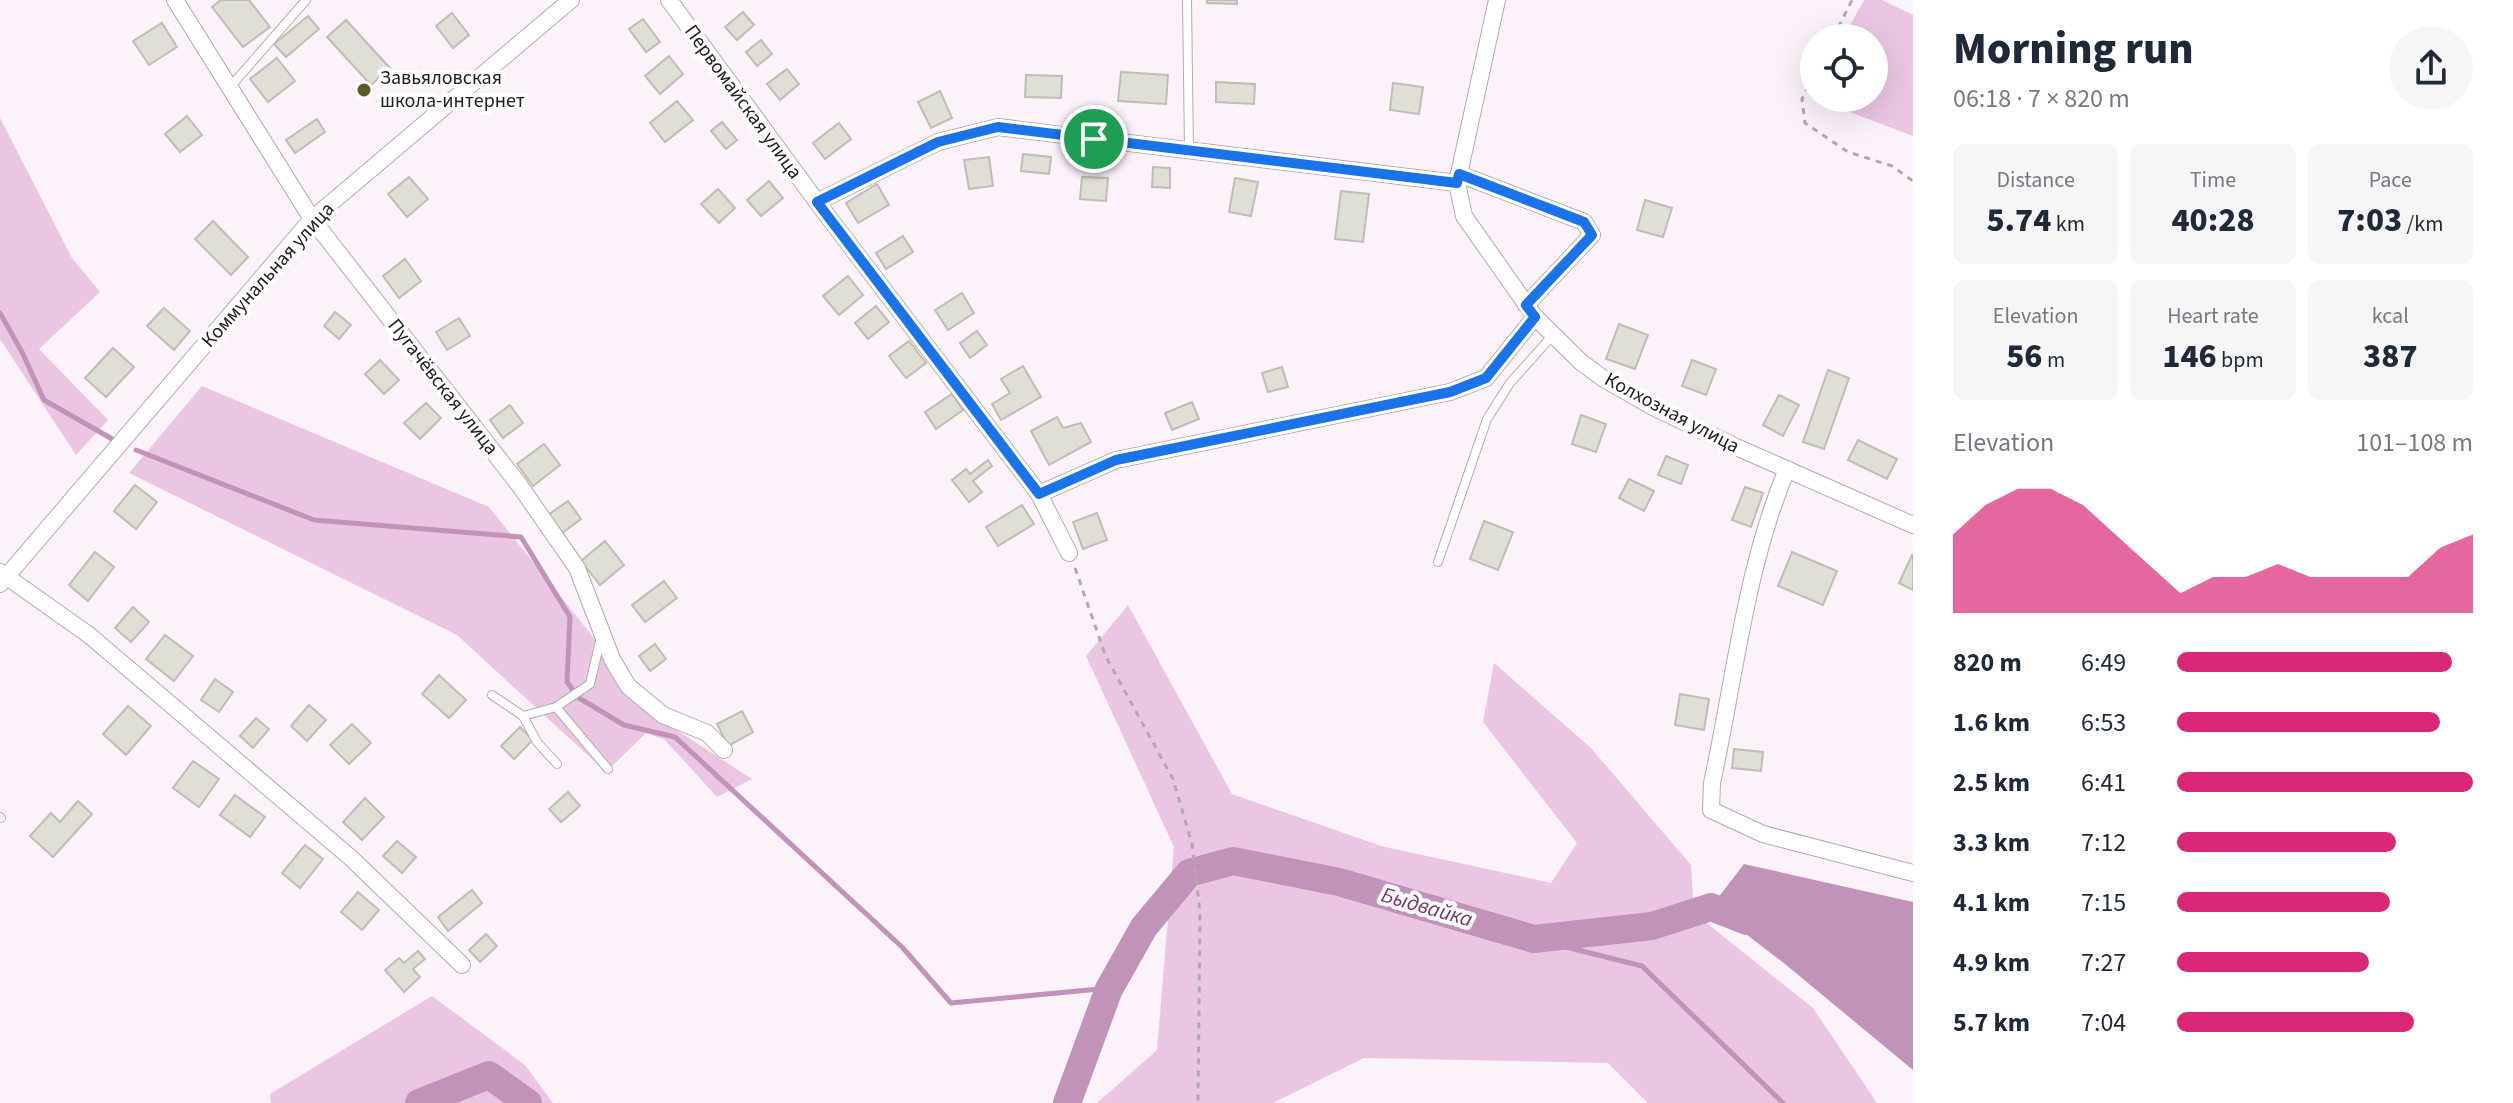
<!DOCTYPE html>
<html lang="en">
<head>
<meta charset="utf-8">
<style>
  :root { --surface:#fff; --page:#f6f6f7; --text:#1f2937; --muted:#747a83; --accent:#db2777 }
  body { margin:0; font-family:"Source Sans 3",sans-serif; background:var(--page); color:var(--text); height:100vh; display:flex; flex-direction:column; font-size:30px; white-space:nowrap }
  * { box-sizing:border-box; margin:0 }
  p { font-size:26px; color:var(--muted) }
  .icon { flex:none; width:44px; height:44px; fill:none; stroke:currentColor; stroke-width:2; stroke-linecap:round; stroke-linejoin:round }
  .map { position:relative; flex:1; overflow:hidden }
  .drawer { display:flex; flex-direction:column; background:var(--surface); width:600px }
  .drawer>* { flex:none }
  .tools { position:absolute; left:1800px; top:24px; display:grid; gap:16px }
  .tools a { display:grid; place-items:center; width:88px; height:88px; border-radius:50%; background:var(--surface); box-shadow:0 8px 32px #0002; font-size:40px }
  .pin { position:absolute; display:grid; place-items:center; width:68px; height:68px; color:#fff; margin:-34px; border:4px solid #fff; border-radius:50%; box-shadow:0 2px 8px #0007 }
  .round { display:grid; place-items:center; flex:none; width:84px; height:84px; border-radius:42px; background:var(--page) }
  .summary { display:flex; align-items:center; justify-content:space-between; height:136px; padding:0 40px }
  h1 { font-size:44px; font-weight:800; line-height:60px }
  .stats { display:grid; grid-template-columns:repeat(3,1fr); gap:12px; height:136px; padding:8px 40px }
  .stats div { display:grid; align-content:center; border-radius:12px; background:var(--page); text-align:center }
  .stats b { font-size:34px; font-weight:800 }
  .stats small { font-size:22px; font-weight:400 }
  .stats p { font-size:22px }
  .chart { height:224px; padding:16px 40px }
  .chart p { display:flex; justify-content:space-between }
  .chart svg { width:100%; height:144px; margin-top:8px; fill:var(--accent); opacity:.7 }
  ul { padding:0 40px; list-style:none; font-size:26px }
  li { display:grid; grid-template-columns:128px 96px 1fr; align-items:center; height:60px }
  li i { height:20px; border-radius:10px; background:var(--accent) }
  main { display:flex; flex:1; min-height:0 }
  .map>svg:first-child { display:block }
  .green { fill:#eac6e3 }
  .water { fill:#c193b9 }
  .lines { fill:none; stroke-linecap:round; stroke-linejoin:round }
  .stream { stroke:#c193b9; stroke-width:5 }
  .river { stroke:#c193b9; stroke-width:28 }
  .building { fill:#dfdfd6; stroke:#bebeb4; stroke-width:2 }
  .service-casing { stroke:#b3abb2; stroke-width:10 }
  .minor-casing { stroke:#b3abb2; stroke-width:18 }
  .path { stroke:#b0a9ae; stroke-width:3; stroke-dasharray:6 6; stroke-linecap:butt }
  .service { stroke:#fff; stroke-width:8 }
  .minor { stroke:#fff; stroke-width:16 }
  .route-casing { stroke:#fff; stroke-width:16 }
  .route { stroke:#1a73e8; stroke-width:10 }
  .poi-dot { fill:#5d5a27; stroke:#fff; stroke-width:3 }
  .labels { text-anchor:middle; dominant-baseline:central; stroke-width:8; stroke-linejoin:round; paint-order:stroke }
  .poi-label { font-size:20px; fill:#201d1f; stroke:#fff; text-anchor:start }
  .street-label { font-size:20px; fill:#201d1f; stroke:#fff }
  .water-label { font-size:22px; font-style:italic; fill:#71386a; stroke:#fff }
</style>
</head>
<body>
<main>
<div class="map">
<svg width="1913" height="1103" viewBox="0 0 1913 1103">
  <rect width="100%" height="100%" fill="#fcf3fa"/>
  <g class="green">
    <path d="M1864,0H1882L1913,15V136L1810,97L1814,90V98H1874V38H1843Z"/>
    <path d="M0,118L72,258L100,292L39,349L108,420L76,455L0,339Z"/>
    <path d="M202,386L489,507L658,718L752,779L717,797L665,740L646,733L606,772L457,635L129,473Z"/>
    <path d="M1128,605L1232,794L1381,846L1551,883L1577,843L1483,722L1494,663L1591,748L1691,865L1694,913L1813,1008L1877,1103H1648L1608,1063L1364,1058L1273,1103H1097L1157,1050L1174,847L1086,656Z"/>
    <path d="M432,996L525,1065L553,1103H271L270,1094Z"/>
  </g>
  <path class="water" d="M1744,864L1913,902V1070L1785,964L1711,907Z"/>
  <g class="lines">
    <g class="stream">
      <path d="M0,313L22,352L44,400L114,440"/>
      <path d="M136,450L314,520L521,537L570,617L567,682L579,698L624,725L675,737L902,947L951,1003L1110,988"/>
      <path d="M1534,939L1642,966L1783,1103"/>
    </g>
    <g class="river">
      <path d="M419,1103L489,1075L528,1103"/>
      <path d="M1067,1103L1109,989L1144,927L1189,873L1233,861L1339,882L1534,939L1652,926L1711,907L1747,921"/>
    </g>
  </g>
  <g class="building">
    <path d="M221,0H249L270,27L243,47L212,7Z"/>
    <path d="M1207,0H1237V4L1207,3Z"/>
    <path d="M743,12L754,25L737,40L725,27Z"/>
    <path d="M452,13L469,35L453,48L436,26Z"/>
    <path d="M308,16L319,29L286,57L274,44Z"/>
    <path d="M643,19L660,42L646,52L629,29Z"/>
    <path d="M346,20L390,68L371,85L327,37Z"/>
    <path d="M162,23L177,47L149,65L133,41Z"/>
    <path d="M761,40L772,54L757,66L746,52Z"/>
    <path d="M669,56L683,74L660,94L645,76Z"/>
    <path d="M277,58L295,81L268,102L250,79Z"/>
    <path d="M787,69L799,84L780,100L767,84Z"/>
    <path d="M1121,72L1168,75L1166,104L1118,101Z"/>
    <path d="M1026,75L1062,76L1061,98L1025,97Z"/>
    <path d="M1216,82L1255,84L1254,104L1216,102Z"/>
    <path d="M1393,83L1423,87L1419,114L1390,110Z"/>
    <path d="M940,91L952,118L931,128L918,102Z"/>
    <path d="M677,101L693,120L665,142L650,123Z"/>
    <path d="M187,116L202,135L180,152L165,134Z"/>
    <path d="M317,119L325,132L295,153L286,140Z"/>
    <path d="M722,122L737,140L726,149L711,131Z"/>
    <path d="M839,123L851,139L825,159L813,143Z"/>
    <path d="M1023,154L1051,157L1049,174L1021,171Z"/>
    <path d="M989,157L993,186L969,189L964,160Z"/>
    <path d="M1153,167L1170,168V188L1152,187Z"/>
    <path d="M409,177L428,199L407,217L388,194Z"/>
    <path d="M1082,177L1108,178L1106,201L1080,199Z"/>
    <path d="M1235,178L1258,182L1251,216L1229,212Z"/>
    <path d="M769,181L783,198L761,216L747,200Z"/>
    <path d="M877,184L889,205L858,223L846,203Z"/>
    <path d="M718,189L735,208L719,223L701,204Z"/>
    <path d="M1341,191L1369,194L1363,242L1335,239Z"/>
    <path d="M1645,200L1672,208L1663,237L1637,230Z"/>
    <path d="M213,221L248,257L231,275L195,239Z"/>
    <path d="M903,236L913,252L886,269L876,253Z"/>
    <path d="M405,259L421,281L399,298L383,276Z"/>
    <path d="M848,276L863,295L839,315L823,296Z"/>
    <path d="M962,293L974,313L948,330L935,310Z"/>
    <path d="M876,306L889,322L868,339L855,323Z"/>
    <path d="M164,308L190,331L174,350L147,326Z"/>
    <path d="M335,312L351,325L339,339L324,326Z"/>
    <path d="M459,318L470,336L447,350L436,332Z"/>
    <path d="M1619,324L1648,335L1635,369L1606,359Z"/>
    <path d="M977,331L987,345L970,358L960,343Z"/>
    <path d="M909,341L926,363L906,378L889,356Z"/>
    <path d="M113,348L134,367L106,397L85,378Z"/>
    <path d="M380,360L399,380L384,394L365,374Z"/>
    <path d="M1692,360L1716,369L1706,395L1682,386Z"/>
    <path d="M1023,366L1041,397L1001,420L992,404L1010,393L1001,379Z"/>
    <path d="M1282,367L1288,387L1268,392L1262,373Z"/>
    <path d="M1828,370L1849,378L1824,449L1803,442Z"/>
    <path d="M952,394L963,410L936,429L925,412Z"/>
    <path d="M1779,395L1799,405L1783,436L1763,425Z"/>
    <path d="M1192,402L1199,419L1172,430L1165,413Z"/>
    <path d="M426,403L441,418L420,439L404,423Z"/>
    <path d="M510,405L523,423L503,438L490,420Z"/>
    <path d="M1581,415L1606,424L1596,452L1572,444Z"/>
    <path d="M1057,417L1063,428L1081,423L1091,442L1049,465L1031,431Z"/>
    <path d="M1858,440L1897,459L1887,479L1848,460Z"/>
    <path d="M544,444L560,465L533,486L517,464Z"/>
    <path d="M1666,456L1688,465L1681,484L1658,475Z"/>
    <path d="M988,460L992,466L973,481L982,492L969,502L952,480L966,469L970,474Z"/>
    <path d="M1629,479L1654,491L1644,511L1619,498Z"/>
    <path d="M135,485L157,502L136,529L114,511Z"/>
    <path d="M1745,487L1763,493L1751,527L1732,520Z"/>
    <path d="M568,501L581,519L562,533L548,515Z"/>
    <path d="M1022,505L1034,524L998,546L986,527Z"/>
    <path d="M1097,513L1107,540L1083,549L1073,522Z"/>
    <path d="M1484,521L1513,532L1498,570L1470,559Z"/>
    <path d="M605,541L624,565L600,585L581,561Z"/>
    <path d="M95,552L114,567L88,601L69,585Z"/>
    <path d="M1792,552L1837,571L1823,605L1778,586Z"/>
    <path d="M1912,555H1913V590L1899,583Z"/>
    <path d="M664,581L677,598L645,622L632,605Z"/>
    <path d="M133,607L149,622L131,642L115,628Z"/>
    <path d="M165,635L193,656L174,681L146,659Z"/>
    <path d="M655,644L666,659L650,671L639,656Z"/>
    <path d="M439,675L466,700L449,718L422,694Z"/>
    <path d="M215,679L233,692L219,712L201,700Z"/>
    <path d="M1680,694L1709,699L1704,730L1675,725Z"/>
    <path d="M309,705L326,720L307,741L291,726Z"/>
    <path d="M128,706L151,726L126,755L103,734Z"/>
    <path d="M742,711L753,732L728,746L717,724Z"/>
    <path d="M256,718L269,729L253,748L240,736Z"/>
    <path d="M352,724L371,743L349,764L330,745Z"/>
    <path d="M520,727L533,740L514,759L501,746Z"/>
    <path d="M1734,749L1763,752L1761,771L1732,768Z"/>
    <path d="M193,761L219,779L199,807L173,788Z"/>
    <path d="M568,792L580,806L561,822L549,809Z"/>
    <path d="M235,795L265,817L250,837L220,815Z"/>
    <path d="M365,798L384,817L362,840L343,822Z"/>
    <path d="M78,801L92,814L53,857L30,836L51,813L60,822Z"/>
    <path d="M397,841L416,857L402,873L383,856Z"/>
    <path d="M305,845L323,859L300,888L282,873Z"/>
    <path d="M472,890L482,903L448,931L438,917Z"/>
    <path d="M358,892L379,910L362,930L341,912Z"/>
    <path d="M486,934L497,946L480,962L469,950Z"/>
    <path d="M418,951L425,959L413,969L420,977L404,992L385,970L399,958L404,963Z"/>
  </g>
  <g class="lines">
    <defs>
      <g id="service">
        <path d="M1187,0L1189,150"/>
        <path d="M231,86L306,0"/>
        <path d="M1438,562L1487,419L1510,383L1553,335"/>
        <path d="M601,637L590,684L556,707L608,769"/>
        <path d="M492,695L523,716L556,707"/>
        <path d="M523,716L537,742L557,764"/>
        <path d="M0,817L1,818"/>
      </g>
      <g id="minor">
        <path d="M175,0L312,219L520,486L577,568L612,659L628,686L663,715L707,733L724,750"/>
        <path d="M669,0L817,202L1039,494L1069,553"/>
        <path d="M1497,0L1457,183L1464,216L1535,317L1581,362L1604,379L1653,407L1734,446L1913,525"/>
        <path d="M1459,174L1584,222L1592,235L1526,305"/>
        <path d="M817,202L938,142L998,127L1457,183"/>
        <path d="M1787,469C1745,570 1735,677 1712,783L1711,810L1763,834L1913,873"/>
        <path d="M1039,494L1116,460L1450,392L1486,378L1535,317"/>
        <path d="M0,572L89,635L351,858L462,965"/>
        <path d="M0,584L312,219L571,0"/>
      </g>
    </defs>
    <use href="#service" class="service-casing"/>
    <use href="#minor" class="minor-casing"/>
    <g class="path">
      <path d="M1833,38L1852,0"/>
      <path d="M1814,75L1802,99L1805,123L1848,152L1892,166L1913,181"/>
      <path d="M1075,568L1106,657L1173,779L1192,844L1200,912L1198,1103"/>
    </g>
    <use href="#service" class="service"/>
    <use href="#minor" class="minor"/>
  </g>
  <g class="lines">
    <defs>
      <path id="route" d="M998,127L1457,183L1459,174L1584,222L1592,235L1526,305L1535,317L1486,378L1450,392L1116,460L1039,494L817,202L938,142Z"/>
    </defs>
    <use href="#route" class="route-casing"/>
    <use href="#route" class="route"/>
  </g>
  <circle class="poi-dot" cx="364" cy="90" r="8"/>
  <g class="labels">
    <g class="poi-label">
      <text x="380" y="78">Завьяловская<tspan x="380" dy="23">школа-интернет</tspan></text>
    </g>
    <g class="street-label">
      <text transform="translate(743 102) rotate(54)">Первомайская улица</text>
      <text transform="translate(268 275) rotate(-48)">Коммунальная улица</text>
      <text transform="translate(443 387) rotate(52)">Пугачёвская улица</text>
      <text transform="translate(1672 413) rotate(28)">Колхозная улица</text>
    </g>
    <g class="water-label">
      <text transform="translate(1427 907) rotate(16)">Быдвайка</text>
    </g>
  </g>
</svg>
<div class="tools">
<a><svg class="icon" aria-label="locate" viewBox="0 0 24 24"><circle cx="12" cy="12" r="6"/><path d="M12 2v4M12 18v4M2 12h4M18 12h4"/></svg></a>
</div>
<div class="pin" style="left:1094px;top:139px;background:#1e9e55"><svg class="icon" aria-label="arrive" viewBox="0 0 24 24"><path d="M6 21V4h12l-3 4 3 4H6"/></svg></div>
</div>
<section class="drawer">
<div class="summary"><div><h1>Morning run</h1><p>06:18 · 7 × 820 m</p></div><a class="round"><svg class="icon" aria-label="share" viewBox="0 0 24 24"><path d="M12 15V3M7 8l5-5 5 5M5 13v7h14v-7"/></svg></a></div>
<div class="stats">
<div><p>Distance</p><b>5.74<small> km</small></b></div>
<div><p>Time</p><b>40:28</b></div>
<div><p>Pace</p><b>7:03<small> /km</small></b></div>
</div>
<div class="stats">
<div><p>Elevation</p><b>56<small> m</small></b></div>
<div><p>Heart rate</p><b>146<small> bpm</small></b></div>
<div><p>kcal</p><b>387</b></div>
</div>
<div class="chart"><p><span>Elevation</span>101–108 m</p>
<svg viewBox="0 0 160 44" preserveAspectRatio="none"><path d="M0 44V20L10 11L20 6L30 6L40 11L50 20L60 29L70 38L80 33L90 33L100 29L110 33L120 33L130 33L140 33L150 24L160 20V44z"/></svg>
</div>
<ul>
<li><b>820 m</b>6:49<i style="width:93%"></i></li>
<li><b>1.6 km</b>6:53<i style="width:89%"></i></li>
<li><b>2.5 km</b>6:41<i style="width:100%"></i></li>
<li><b>3.3 km</b>7:12<i style="width:74%"></i></li>
<li><b>4.1 km</b>7:15<i style="width:72%"></i></li>
<li><b>4.9 km</b>7:27<i style="width:65%"></i></li>
<li><b>5.7 km</b>7:04<i style="width:80%"></i></li>
</ul>
</section>
</main>
</body>
</html>
